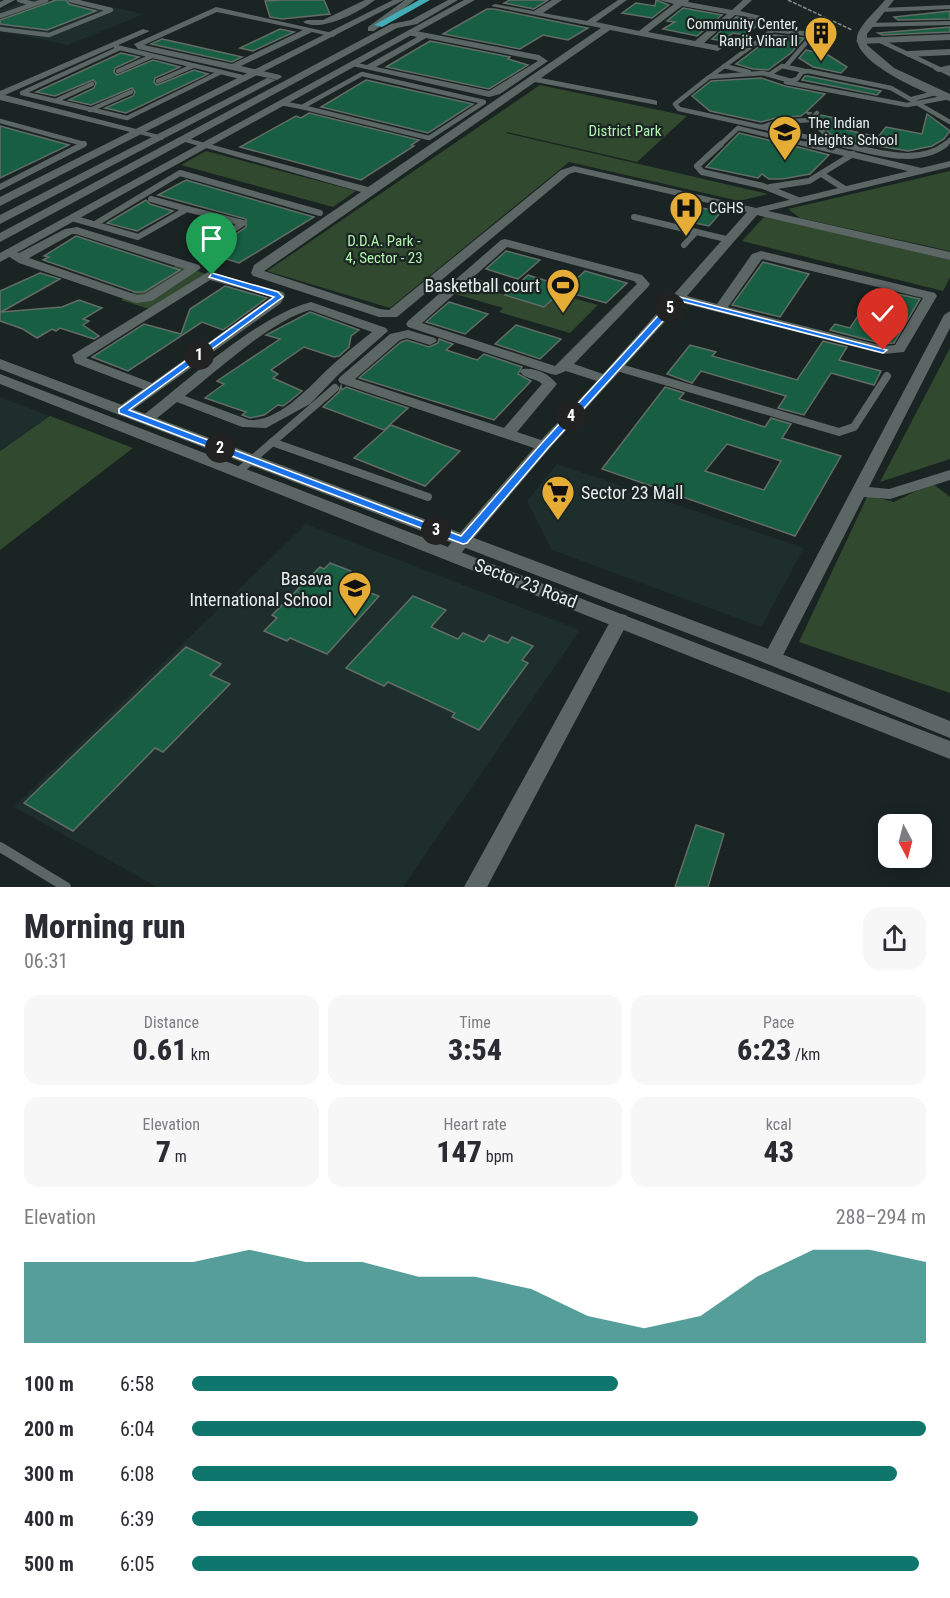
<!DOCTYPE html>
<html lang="en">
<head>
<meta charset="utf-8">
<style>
  :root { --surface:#fff; --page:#f7f7f7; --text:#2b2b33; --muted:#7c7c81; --accent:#0f766e }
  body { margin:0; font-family:"Roboto Condensed",sans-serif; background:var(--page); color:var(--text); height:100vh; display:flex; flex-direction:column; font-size:22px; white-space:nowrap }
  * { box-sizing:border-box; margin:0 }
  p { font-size:20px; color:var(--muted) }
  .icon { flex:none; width:33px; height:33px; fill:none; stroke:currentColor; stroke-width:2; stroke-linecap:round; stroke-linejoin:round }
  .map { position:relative; height:887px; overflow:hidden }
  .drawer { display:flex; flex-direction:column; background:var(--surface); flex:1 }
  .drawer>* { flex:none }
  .needle { width:39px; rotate:173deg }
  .buttons { position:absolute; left:878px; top:814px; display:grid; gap:12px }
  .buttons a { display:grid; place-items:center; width:54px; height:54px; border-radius:12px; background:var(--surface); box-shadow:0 3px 15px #0003; font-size:30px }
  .pin { position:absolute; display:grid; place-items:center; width:51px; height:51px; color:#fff; margin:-62px -26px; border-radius:50% 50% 50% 0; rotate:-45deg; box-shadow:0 0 6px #0007 }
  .pin .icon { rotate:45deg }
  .km { position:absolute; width:30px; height:30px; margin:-15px; border-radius:50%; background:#222; color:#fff; font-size:16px; line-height:30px; text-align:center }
  .round { display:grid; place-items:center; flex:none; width:63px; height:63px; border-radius:18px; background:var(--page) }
  .headline { display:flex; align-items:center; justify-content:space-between; height:102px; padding:0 24px }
  h1 { font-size:33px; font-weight:800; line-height:45px }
  .metrics { display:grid; grid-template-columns:repeat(3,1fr); gap:9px; height:102px; padding:6px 24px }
  .metrics div { display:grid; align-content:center; border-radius:15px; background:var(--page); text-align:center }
  .metrics b { font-size:30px; font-weight:800 }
  .metrics small { font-size:16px; font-weight:400 }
  .metrics p { font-size:16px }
  .chart { height:168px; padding:12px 24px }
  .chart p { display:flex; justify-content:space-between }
  .chart svg { width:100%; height:108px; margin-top:6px; fill:var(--accent); opacity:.7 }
  ul { padding:0 24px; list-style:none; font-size:20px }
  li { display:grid; grid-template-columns:96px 72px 1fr; align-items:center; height:45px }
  li i { height:15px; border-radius:8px; background:var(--accent) }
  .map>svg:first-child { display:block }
  .built { fill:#1d2e2c }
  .green { fill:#31492f }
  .building { fill:#185e43; stroke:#636c67; stroke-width:1.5; fill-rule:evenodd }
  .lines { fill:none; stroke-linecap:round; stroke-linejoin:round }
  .path { stroke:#848c8a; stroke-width:1.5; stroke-dasharray:4 1.5; stroke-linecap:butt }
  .service-far3 { stroke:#5c6765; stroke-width:4.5 }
  .service-far2 { stroke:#5c6765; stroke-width:6 }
  .service-far1 { stroke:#5c6765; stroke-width:8 }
  .service { stroke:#5c6765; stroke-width:10 }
  .minor { fill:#5c6765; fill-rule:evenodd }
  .tertiary { fill:#5c6765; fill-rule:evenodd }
  .secondary { fill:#5c6765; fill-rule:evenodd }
  .trunk { fill:#43acb4; fill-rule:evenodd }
  .route { fill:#1a73e8; stroke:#fff; stroke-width:1.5 }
  .labels { text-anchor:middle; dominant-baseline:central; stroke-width:4.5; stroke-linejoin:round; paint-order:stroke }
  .far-poi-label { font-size:15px; fill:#e7eeec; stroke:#1a2422; text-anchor:start }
  .far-park-label { font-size:15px; fill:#b3f3af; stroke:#1a2422 }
  .poi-label { font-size:18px; fill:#e7eeec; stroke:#1a2422; text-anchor:end }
  .street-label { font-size:18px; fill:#e7eeec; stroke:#1a2422 }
</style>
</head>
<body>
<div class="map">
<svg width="950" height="887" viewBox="0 0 950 887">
  <rect width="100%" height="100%" fill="#1a2422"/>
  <g class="built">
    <path d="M27,0H80L144,14L68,45L0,31V10Z"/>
    <path d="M0,397L50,416L0,450Z"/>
    <path d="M557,464L804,548L761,627L552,550L527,501Z"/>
    <path d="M306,524L580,630L403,887H157L14,807Z"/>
  </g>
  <g class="green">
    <path d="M540,85L687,116L637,162L507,132L523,120L506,133L768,194L739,201L569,162L390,308L267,271Z"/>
    <path d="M206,151L356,191L333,207L181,165Z"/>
    <path d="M950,171V251L800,218L788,209Z"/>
    <path d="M765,216L950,260V277L943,291L742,241Z"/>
    <path d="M178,264L206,274L149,309L121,300Z"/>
    <path d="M468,276L501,286L496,292L545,307L559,294L598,305L570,333L499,312L503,308L448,292Z"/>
    <path d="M950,348V459L880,482Z"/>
    <path d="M50,416L133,448L0,550V451Z"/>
    <path d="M932,483L950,497V693L799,642L868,495L894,502Z"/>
  </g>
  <g class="building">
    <path d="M56,0H66L69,4L96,11L47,30L0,24V20Z"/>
    <path d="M283,0H324L330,14L282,19L270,17L265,1Z"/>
    <path d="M510,0H548L534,9L504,3Z"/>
    <path d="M656,0L669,5L652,18L622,13L636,3L655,6Z"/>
    <path d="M683,8L722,15L697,36L663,29L675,22L667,21Z"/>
    <path d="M487,9H494L588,28L568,40L543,35L520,49L443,34Z"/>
    <path d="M950,11V19L898,20L894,17Z"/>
    <path d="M736,17L764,20L745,35L733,33L723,41L712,39Z"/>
    <path d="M950,27V32L882,35L878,33Z"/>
    <path d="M280,29L294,32L253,51L240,48Z"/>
    <path d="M774,35L804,38L791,53L768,70L753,69L736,64Z"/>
    <path d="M162,39L185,44L242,57L232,62L151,44Z"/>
    <path d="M430,41L510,57L508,59L528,65L489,89L386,67Z"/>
    <path d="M806,50L828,55L847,67L841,73L813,67L799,58Z"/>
    <path d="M121,53L139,57L115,68L114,72L117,75L153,60L180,67L155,78L154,82L157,85L194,70L208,74L126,113L105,108L133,96L135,92L132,88L91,105L69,100L94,88L96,83L93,80L55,96L36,92Z"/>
    <path d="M805,76H808L881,91L877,95L802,80Z"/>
    <path d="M761,78L785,86L825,94L806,112L811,113L809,115L806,112L801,116L776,118L761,122L710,111L692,96L711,81Z"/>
    <path d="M366,80L473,104L428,133L321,107Z"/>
    <path d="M309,113L419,140L411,145L414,146L361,180L240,147L296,116L301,118Z"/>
    <path d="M927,114L950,131L944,139L932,146L908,151L835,139L817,120L821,115L854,122L847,130L878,137L886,127L922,134Z"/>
    <path d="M0,126L69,145L0,178Z"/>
    <path d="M739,133L806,149L829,155L810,174L782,179H769L762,174L758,178L706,167Z"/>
    <path d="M186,180L314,217L239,263L207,253L246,227V219L158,195Z"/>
    <path d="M146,200L150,204L173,211L137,231L107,223Z"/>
    <path d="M702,208L721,212L709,226L690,222Z"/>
    <path d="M76,236L180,270L144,292H135L43,260L49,257L44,256Z"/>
    <path d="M506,251L540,260L518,279L486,269Z"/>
    <path d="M763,262L809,274L780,317L732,305Z"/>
    <path d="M585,271L627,283L606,303L563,291Z"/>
    <path d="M40,273L60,279L1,312L62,307L79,300L102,308L83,319L89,321L83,325L99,336L94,339L60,328L56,331L52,329L37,338L23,329L0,321V291Z"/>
    <path d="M528,275L566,287L544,307L505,295Z"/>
    <path d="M225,286L267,298L223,330L202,322L128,371L92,357L144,324L181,334L190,309Z"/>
    <path d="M876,289L920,299L894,343L883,344L830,330L835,324L850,328Z"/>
    <path d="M449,302L488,314L465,334L426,322Z"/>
    <path d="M310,312L359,330L351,336L349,347L339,356L334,357L304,347L271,370L278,374L273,378L302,391L291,400L283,406L278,405L264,415L250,418L242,415L246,412L205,398L224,384L217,381L280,339L266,335Z"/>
    <path d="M516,325L561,339L540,359L495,344Z"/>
    <path d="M439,339L453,344L446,350L477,360L484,354L522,367L518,374L531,381L494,420L359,378L401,342L407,340L429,347L438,343Z"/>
    <path d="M823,341L847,347L839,360L881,371L874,385L831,373L804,415L778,408L786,396L701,371L692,383L667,374L690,345L716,352L712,356L797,380Z"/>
    <path d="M341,386L342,390L346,387L408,408L384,430L323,407L339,392Z"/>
    <path d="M665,387L684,393L679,399L765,427L771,418L791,424L782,438L841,456L795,536L602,469ZM727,444L781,461L764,490L705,471Z"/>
    <path d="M391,425L438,443L460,451L425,486L354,458Z"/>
    <path d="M330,563L351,571L346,577L364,585L360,589L379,596L327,654L290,638L287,641L264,631L277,618L272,615L320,567L324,569Z"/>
    <path d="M413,596L446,610L431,627L458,639L463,633L484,642L489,635L508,643L512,637L533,646L522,660L528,663L479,730L452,717L455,713L388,682L384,686L346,668Z"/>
    <path d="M186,647L221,664L210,675L230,684L163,752L155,748L73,831L24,803Z"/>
    <path d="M696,825L724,834L708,887H675Z"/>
  </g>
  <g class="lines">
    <path class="path" d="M788,0L852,30"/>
    <g class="service-far3">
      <path d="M19,0L33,4"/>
      <path d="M0,16L46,0"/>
      <path d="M0,29L49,35L111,10L70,0"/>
      <path d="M878,40L950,74"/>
      <path d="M116,47L246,78"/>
      <path d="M120,48L22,93L127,118L221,72"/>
      <path d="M724,66L749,72"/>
      <path d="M118,71L152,56"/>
      <path d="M362,74L484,102L429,138L302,107Z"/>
      <path d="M770,74L782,66L805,71"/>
      <path d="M711,76L773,30L810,34L811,37L786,66"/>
      <path d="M158,81L193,66"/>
      <path d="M786,82L907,105L949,97"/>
      <path d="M912,99L939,92"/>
      <path d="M55,101L92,84"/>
      <path d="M281,103L302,107"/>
      <path d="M90,110L131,92"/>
      <path d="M817,113L810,120L831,139L830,141"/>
      <path d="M0,121L84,144L81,146"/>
      <path d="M762,127L777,122L810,120"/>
      <path d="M719,146L738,128L813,146"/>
      <path d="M848,146L679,109L675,104L709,77L763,73L791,81L797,79L802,72L808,71L891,88L950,122"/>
      <path d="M944,146L950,140"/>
    </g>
    <g class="service-far2">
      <path d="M721,144L697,166L702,172L763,186L798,200"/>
      <path d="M807,144L921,171"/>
      <path d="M841,144C873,151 917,167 946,144"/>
      <path d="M823,175L845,189"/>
      <path d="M0,187L84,144"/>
      <path d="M770,187L809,181L853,154"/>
      <path d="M151,199L187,209"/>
      <path d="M634,217L730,240"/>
      <path d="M72,218L138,237L187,209L243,223L201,251"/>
      <path d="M95,224L180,173L320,213"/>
      <path d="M684,245L696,232"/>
    </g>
    <g class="service-far1">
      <path d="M617,367L839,432L854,427L887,376"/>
      <path d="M272,442L428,497"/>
      <path d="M239,471L335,388"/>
    </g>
    <path class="service" d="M0,847L66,887"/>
    <g class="minor">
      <path d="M365,0H375C360,12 320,33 303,22L307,20H323Z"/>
      <path d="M552,0H562L543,13L587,21L618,0H627L596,22L639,31L674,4L659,0H689L688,2L732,10L743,0H752L740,11L765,17L761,19L735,15L704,43L721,46L722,48L718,51L610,30L541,78L654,100L657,101V105L535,82L264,271L380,309L389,310L561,170L574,166L756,208L950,161V167L768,211L950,252V260L757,215L687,296L717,304L752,254L761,251L935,293L937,296L904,352L883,354L682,303L549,449L457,558H445L443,554L445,550L534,448L340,383L338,380L340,377L390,334L408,330L435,338L437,341L430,345L407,338L400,340L355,379L504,428L542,384C536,378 525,379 520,372L522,369C536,367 549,374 557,384L517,432L541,440L597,381L566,371L556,375L551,374L408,327L406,324L408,321L501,240L505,239L642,275L650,284L648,287L574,364L603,374L747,212L575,172L569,174L397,317H379L253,276L251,273L254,265L361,192L178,140L187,138L368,187L601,28L491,6L495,4L534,11ZM682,6L727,14L695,41L648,32ZM507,247L634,281L637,284L555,366L422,323ZM762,259L923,298L895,345L883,346L728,307Z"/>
      <path d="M950,5V9L881,12L877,10L881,8Z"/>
      <path d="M216,7L337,34L333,37L312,32L241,66L280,75L282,77L277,80L138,49L134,44ZM217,12L303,30L232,64L144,45Z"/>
      <path d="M950,21V25L869,27L865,25L869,23Z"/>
      <path d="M143,29L150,31L5,95L163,136V140L0,100V91Z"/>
      <path d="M411,30L539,55L548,61L500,94L489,97L348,65L352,62L367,65L417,37L408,35L407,33ZM426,38L536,60L538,61L489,91L376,67Z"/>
      <path d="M950,34V40L860,44L856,41L860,38Z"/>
      <path d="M950,49V55L908,57L904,54L908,51Z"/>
      <path d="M950,65V71L938,72L933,69Z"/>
      <path d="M77,227L199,265L201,268L152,301L136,303L19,263L3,253L9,249L19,253L65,229ZM72,234H76L185,269L145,294L137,295L29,258Z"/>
      <path d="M208,272L283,292L285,295L281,303L127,414H117L115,411L117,408L143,389L75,363L72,355ZM210,280L272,297L152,383L86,358Z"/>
      <path d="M311,302L386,328L388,331L339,374L310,404L266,428L242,427L177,402L151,423H141L139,420L141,417C186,382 257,316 311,302ZM310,310L372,332C357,344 342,356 329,368C309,387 279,422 249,420L185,396C218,370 272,320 310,310Z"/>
      <path d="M950,311V328L869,487L889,489L950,470V480L890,499L864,497L779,663L772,665L765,663L763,658L944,315Z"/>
      <path d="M620,614L626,615L629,620L487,887H464L611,620L614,615Z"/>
    </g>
    <g class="tertiary">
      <path d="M4,0H15L0,8V2Z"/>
      <path d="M393,0H404L0,206V197Z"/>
      <path d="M464,0H475L0,262V253Z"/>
      <path d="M885,0H894L867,34V45L894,68L950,94V101C928,95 854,63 857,37C859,25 878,9 885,0Z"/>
      <path d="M0,359L779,653L950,721V738L765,663L0,369Z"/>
      <path d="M0,374L950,741V759L0,384Z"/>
    </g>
    <g class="secondary">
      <path d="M405,0H415L374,31H368V27Z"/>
      <path d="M448,0H458L417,24L397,28L0,242V233L391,24L411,20Z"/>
      <path d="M267,78L276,80L0,224V215Z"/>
    </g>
    <path class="trunk" d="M419,0H430L382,27L374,25Z"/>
  </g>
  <path class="route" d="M212,273L278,292L283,297L129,410L461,536L541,444L676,296L887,350L883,353L681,301L548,448L467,543L463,544L119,413V409L274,297L209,277Z"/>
  <defs>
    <symbol id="building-pin" viewBox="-11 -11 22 30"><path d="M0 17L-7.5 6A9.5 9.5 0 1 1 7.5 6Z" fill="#e5ad35" stroke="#1a2422"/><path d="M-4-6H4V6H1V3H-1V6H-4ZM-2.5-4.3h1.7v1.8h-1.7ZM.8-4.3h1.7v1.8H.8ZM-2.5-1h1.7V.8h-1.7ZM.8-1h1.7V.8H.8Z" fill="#111"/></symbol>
    <symbol id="school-pin" viewBox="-11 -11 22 30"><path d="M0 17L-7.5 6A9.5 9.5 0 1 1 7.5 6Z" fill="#e5ad35" stroke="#1a2422"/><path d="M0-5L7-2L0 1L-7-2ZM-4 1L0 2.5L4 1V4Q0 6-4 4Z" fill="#111"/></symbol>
    <symbol id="hospital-pin" viewBox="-11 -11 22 30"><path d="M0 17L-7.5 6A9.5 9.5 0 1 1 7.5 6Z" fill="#e5ad35" stroke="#1a2422"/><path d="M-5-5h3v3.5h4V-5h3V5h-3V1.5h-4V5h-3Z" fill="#111"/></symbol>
    <symbol id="stadium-pin" viewBox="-11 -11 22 30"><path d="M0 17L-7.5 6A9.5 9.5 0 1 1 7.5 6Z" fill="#e5ad35" stroke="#1a2422"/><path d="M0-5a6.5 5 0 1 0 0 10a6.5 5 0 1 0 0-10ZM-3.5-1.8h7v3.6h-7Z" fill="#111"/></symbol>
    <symbol id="supermarket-pin" viewBox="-11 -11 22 30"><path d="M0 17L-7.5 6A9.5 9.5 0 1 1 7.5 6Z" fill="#e5ad35" stroke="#1a2422"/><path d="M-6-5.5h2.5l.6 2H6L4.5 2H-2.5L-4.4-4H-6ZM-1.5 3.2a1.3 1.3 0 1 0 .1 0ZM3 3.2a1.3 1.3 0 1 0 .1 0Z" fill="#111"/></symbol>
  </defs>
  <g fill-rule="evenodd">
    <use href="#building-pin" x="802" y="14" width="38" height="52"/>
    <use href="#school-pin" x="766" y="113" width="38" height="52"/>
    <use href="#hospital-pin" x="667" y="189" width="38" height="52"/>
    <use href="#stadium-pin" x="544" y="266" width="38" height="52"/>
    <use href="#supermarket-pin" x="539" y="473" width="38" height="52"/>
    <use href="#school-pin" x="336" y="569" width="38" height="52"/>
  </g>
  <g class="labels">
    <g class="far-poi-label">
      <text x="798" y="24" text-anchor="end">Community Center,<tspan x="798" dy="17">Ranjit Vihar II</tspan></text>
      <text x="808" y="123">The Indian<tspan x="808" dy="17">Heights School</tspan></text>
      <text x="709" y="208">CGHS</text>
    </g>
    <g class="far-park-label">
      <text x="625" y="131">District Park</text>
      <text x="384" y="241">D.D.A. Park -<tspan x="384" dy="17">4, Sector - 23</tspan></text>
    </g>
    <g class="poi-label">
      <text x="540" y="285">Basketball court</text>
      <text x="581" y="492" text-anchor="start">Sector 23 Mall</text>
      <text x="332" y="578">Basava<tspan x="332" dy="21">International School</tspan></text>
    </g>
    <g class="street-label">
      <text transform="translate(526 583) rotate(21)">Sector 23 Road</text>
    </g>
  </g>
</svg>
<div class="buttons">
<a><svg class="needle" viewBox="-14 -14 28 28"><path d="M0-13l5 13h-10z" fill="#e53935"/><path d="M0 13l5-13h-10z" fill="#7c7c81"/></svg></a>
</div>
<div class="pin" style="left:212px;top:275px;background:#1e9e55"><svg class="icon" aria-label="arrive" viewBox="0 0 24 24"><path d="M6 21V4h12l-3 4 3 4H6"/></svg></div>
<div class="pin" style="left:883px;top:350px;background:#d93025"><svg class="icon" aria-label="check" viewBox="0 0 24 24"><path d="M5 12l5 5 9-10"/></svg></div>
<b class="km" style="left:199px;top:355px">1</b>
<b class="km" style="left:220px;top:448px">2</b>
<b class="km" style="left:436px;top:530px">3</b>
<b class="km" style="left:571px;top:416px">4</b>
<b class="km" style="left:670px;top:308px">5</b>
</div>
<section class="drawer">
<div class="headline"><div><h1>Morning run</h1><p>06:31</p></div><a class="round"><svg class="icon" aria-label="share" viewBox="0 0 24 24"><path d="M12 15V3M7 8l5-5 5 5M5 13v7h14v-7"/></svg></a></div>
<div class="metrics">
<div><p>Distance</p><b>0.61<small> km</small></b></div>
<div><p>Time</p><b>3:54</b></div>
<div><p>Pace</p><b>6:23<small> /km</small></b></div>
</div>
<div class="metrics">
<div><p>Elevation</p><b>7<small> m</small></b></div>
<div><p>Heart rate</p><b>147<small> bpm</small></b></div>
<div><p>kcal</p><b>43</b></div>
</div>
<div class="chart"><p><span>Elevation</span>288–294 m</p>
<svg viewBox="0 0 160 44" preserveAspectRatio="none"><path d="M0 44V11L10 11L20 11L30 11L40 6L50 11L60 11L70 17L80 17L90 22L100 33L110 38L120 33L130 17L140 6L150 6L160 11V44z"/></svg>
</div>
<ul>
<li><b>100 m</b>6:58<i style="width:58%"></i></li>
<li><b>200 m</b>6:04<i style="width:100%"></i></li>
<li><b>300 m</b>6:08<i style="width:96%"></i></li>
<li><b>400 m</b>6:39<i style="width:69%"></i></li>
<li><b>500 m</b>6:05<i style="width:99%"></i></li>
</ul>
</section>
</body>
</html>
